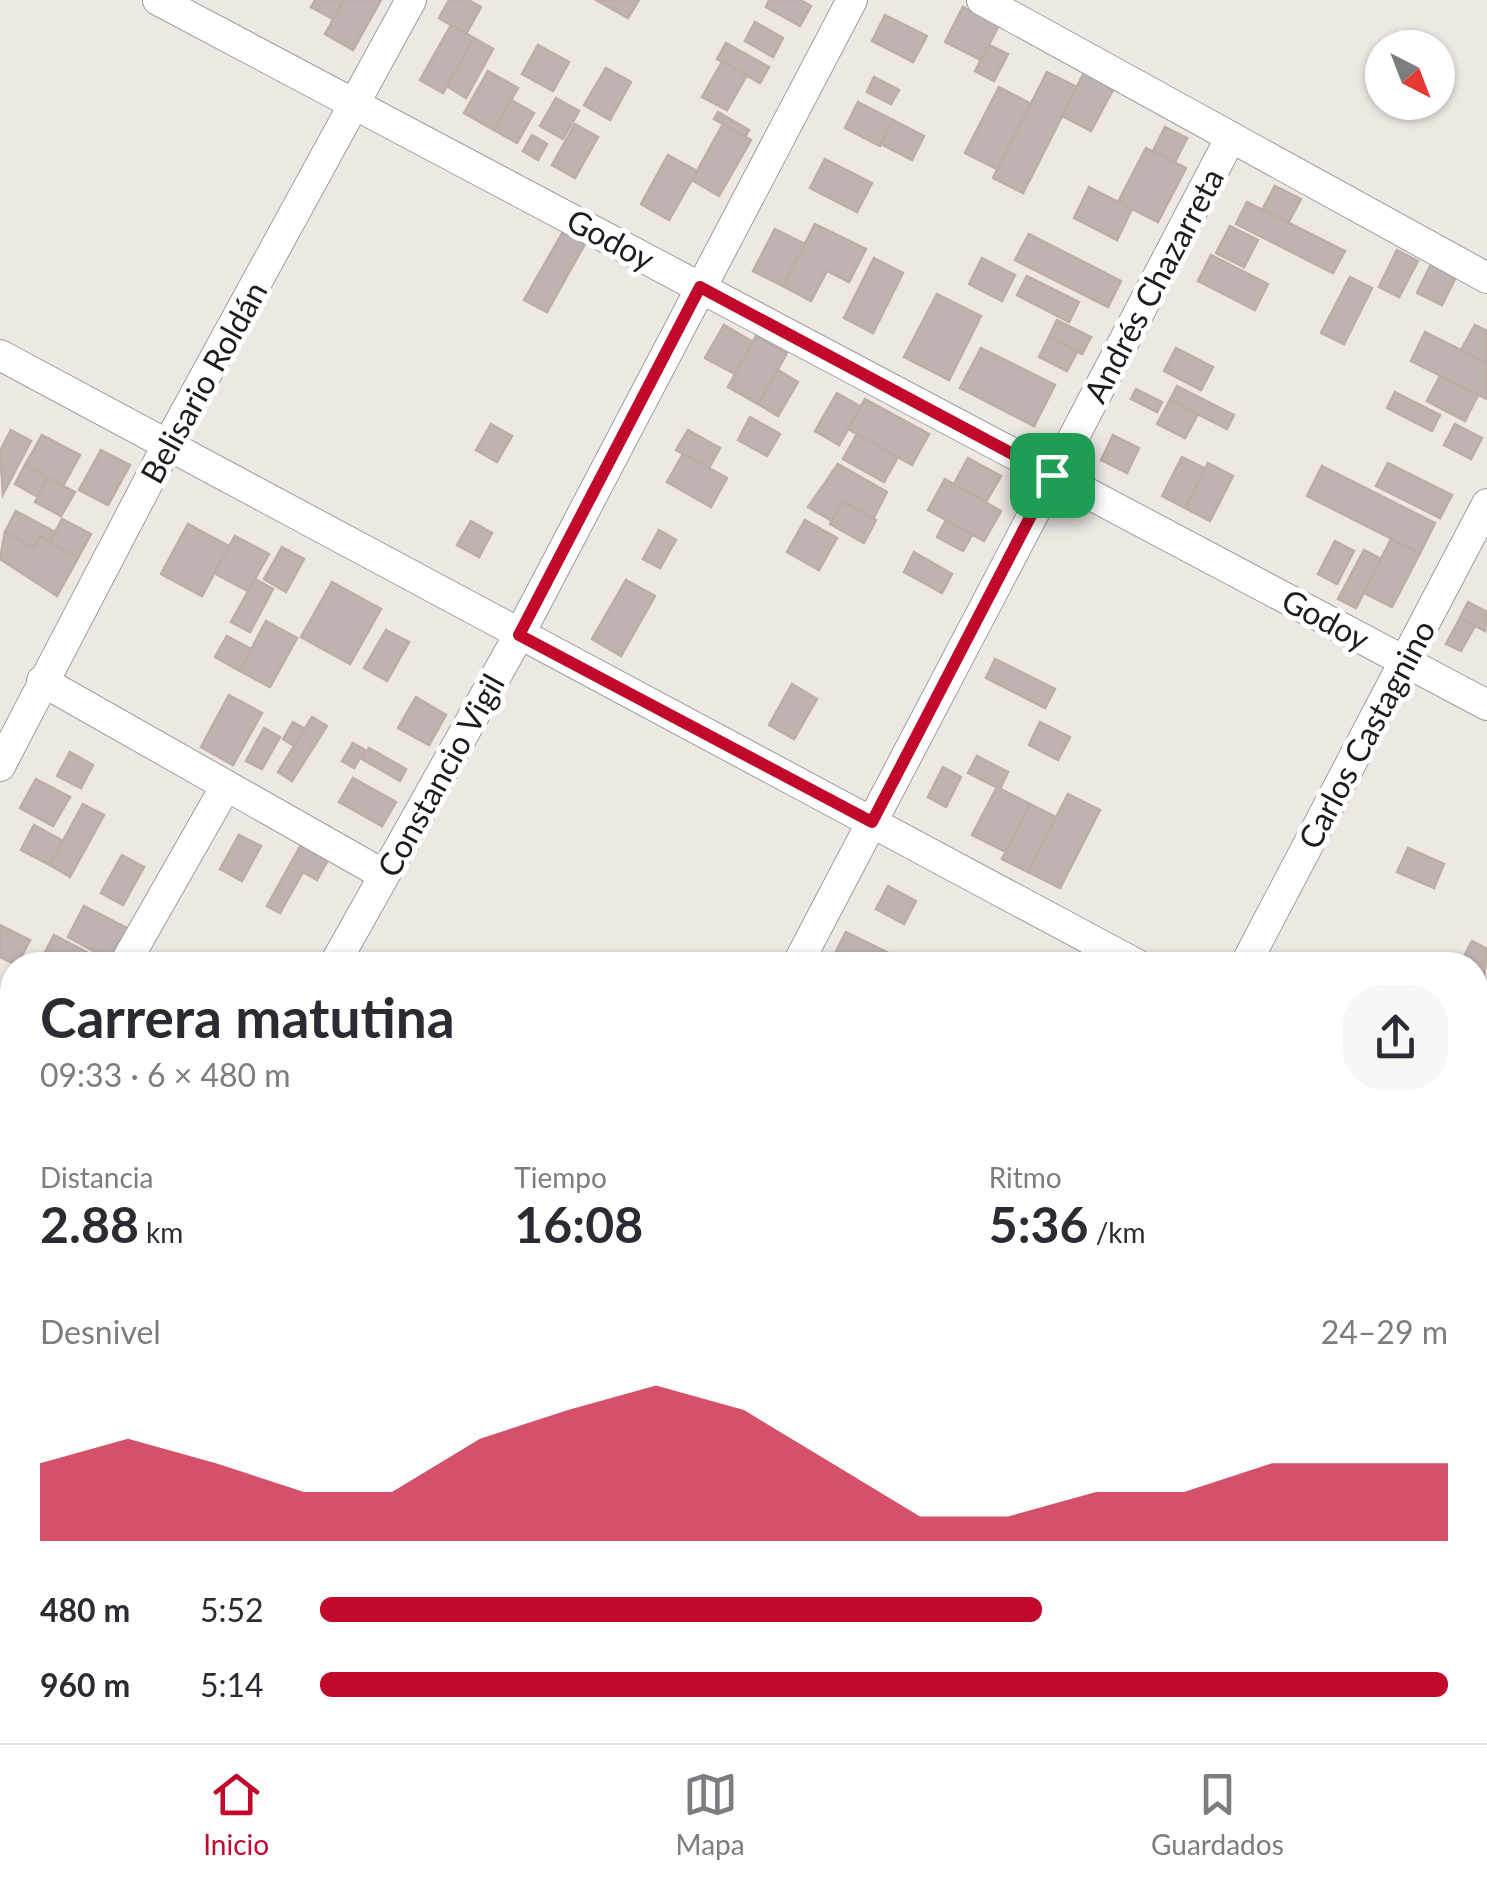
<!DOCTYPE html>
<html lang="es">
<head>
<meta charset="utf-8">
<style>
  :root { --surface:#fff; --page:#f7f7f7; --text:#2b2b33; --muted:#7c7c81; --line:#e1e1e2; --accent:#c2082b }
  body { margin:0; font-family:Lato,sans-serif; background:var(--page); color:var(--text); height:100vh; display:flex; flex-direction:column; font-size:38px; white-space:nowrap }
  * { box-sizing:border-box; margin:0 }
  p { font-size:32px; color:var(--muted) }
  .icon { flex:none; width:55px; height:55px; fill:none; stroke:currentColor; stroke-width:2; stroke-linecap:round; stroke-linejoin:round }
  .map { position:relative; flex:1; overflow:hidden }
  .drawer { position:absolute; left:0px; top:952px; width:1488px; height:792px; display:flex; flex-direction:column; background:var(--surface); border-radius:40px 40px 0 0; box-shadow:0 2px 8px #0004 }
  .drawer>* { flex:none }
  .needle { width:65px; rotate:138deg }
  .tools { position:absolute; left:1365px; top:30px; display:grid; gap:20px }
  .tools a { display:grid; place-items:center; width:90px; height:90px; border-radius:50%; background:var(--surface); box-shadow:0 2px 8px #0004; font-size:50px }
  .pin { position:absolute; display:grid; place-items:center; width:85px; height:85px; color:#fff; margin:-42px; border-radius:20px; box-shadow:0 5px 15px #0006 }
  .round { display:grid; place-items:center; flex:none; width:105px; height:105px; border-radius:40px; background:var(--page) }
  .headline { display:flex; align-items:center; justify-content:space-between; height:170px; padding:0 40px }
  h1 { font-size:55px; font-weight:700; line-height:75px }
  .stats { display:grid; grid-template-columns:repeat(3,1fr); gap:15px; height:170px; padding:10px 40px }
  .stats div { display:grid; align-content:center }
  .stats b { font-size:50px; font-weight:700 }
  .stats small { font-size:28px; font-weight:400 }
  .stats p { font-size:28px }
  .chart { height:280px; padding:20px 40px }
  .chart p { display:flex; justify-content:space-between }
  .chart svg { width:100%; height:180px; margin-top:10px; fill:var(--accent); opacity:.7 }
  ul { padding:0 40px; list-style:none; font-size:32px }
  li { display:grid; grid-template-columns:160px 120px 1fr; align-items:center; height:75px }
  li i { height:25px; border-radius:12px; background:var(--accent) }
  .tabs { display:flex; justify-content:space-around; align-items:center; height:140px; border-top:2px solid var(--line); background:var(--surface); font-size:28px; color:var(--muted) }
  .tabs a { display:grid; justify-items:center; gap:5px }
  .tabs .selected { color:var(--accent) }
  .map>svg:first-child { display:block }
  .building { fill:#beb3b0; stroke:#bfaca6; stroke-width:2.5 }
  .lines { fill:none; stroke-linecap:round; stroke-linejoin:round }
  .minor-casing { stroke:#9e9e9e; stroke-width:32 }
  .minor { stroke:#fff; stroke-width:30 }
  .route-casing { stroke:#fff; stroke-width:20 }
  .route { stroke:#c2082b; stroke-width:12 }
  .labels { text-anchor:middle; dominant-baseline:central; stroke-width:10; stroke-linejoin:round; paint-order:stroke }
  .street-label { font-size:32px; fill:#1d1d1d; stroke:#fff }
</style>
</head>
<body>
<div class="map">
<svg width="1487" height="1743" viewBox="0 0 1487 1743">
  <rect width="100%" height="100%" fill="#eee8e3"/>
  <g class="building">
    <path d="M315,0H344L333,19L311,7Z"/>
    <path d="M344,0H381L353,50L325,34Z"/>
    <path d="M449,0H468L481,7L466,34L439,18Z"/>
    <path d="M596,0H639L628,18Z"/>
    <path d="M769,0H800L811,6L800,26L766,7Z"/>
    <path d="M963,7L999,25L981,60L945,42Z"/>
    <path d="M885,15L927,36L913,62L872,41Z"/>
    <path d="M755,22L783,38L773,57L745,41Z"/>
    <path d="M451,25L474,38L443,93L420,80Z"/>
    <path d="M474,38L493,49L466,98L447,86Z"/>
    <path d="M726,43L769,67L760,83L717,59Z"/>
    <path d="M538,45L569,62L553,91L522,74Z"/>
    <path d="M989,45L1008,54L994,81L975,71Z"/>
    <path d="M722,62L747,75L727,110L702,97Z"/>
    <path d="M606,68L631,82L610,120L584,105Z"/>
    <path d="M488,71L518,88L494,130L464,113Z"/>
    <path d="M1047,72L1077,87L1023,193L993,178Z"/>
    <path d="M1084,73L1114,88L1091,131L1062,116Z"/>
    <path d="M874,77L899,90L891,104L867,92Z"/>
    <path d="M999,87L1031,104L997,169L965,153Z"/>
    <path d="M556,98L579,111L563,139L540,126Z"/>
    <path d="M511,100L534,113L517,143L494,130Z"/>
    <path d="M858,102L893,120L880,146L845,128Z"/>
    <path d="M718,112L749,130L745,137L714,119Z"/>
    <path d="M893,120L924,136L912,160L881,144Z"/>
    <path d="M575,124L598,137L575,178L552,165Z"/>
    <path d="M723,124L751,140L719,196L692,180Z"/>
    <path d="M1165,127L1187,138L1175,162L1153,151Z"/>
    <path d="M532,135L547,144L538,160L523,151Z"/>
    <path d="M1146,148L1186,168L1158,222L1118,202Z"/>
    <path d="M668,155L697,171L669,220L641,204Z"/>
    <path d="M825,159L872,183L857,212L810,188Z"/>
    <path d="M1275,186L1301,199L1288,223L1262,210Z"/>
    <path d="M1089,187L1132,209L1117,240L1074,218Z"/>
    <path d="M1247,202L1345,251L1333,273L1236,224Z"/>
    <path d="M815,224L866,249L849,282L827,271L811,301L783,286Z"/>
    <path d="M1230,226L1258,240L1244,267L1216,253Z"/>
    <path d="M775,229L805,244L783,286L753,271Z"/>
    <path d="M564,230L586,242L547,312L524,300Z"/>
    <path d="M1029,234L1121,281L1108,307L1015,260Z"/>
    <path d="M1397,250L1418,261L1399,297L1379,287Z"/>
    <path d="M1211,255L1268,284L1255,310L1198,281Z"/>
    <path d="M874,258L903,273L873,333L844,318Z"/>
    <path d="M982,258L1015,275L1002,301L969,284Z"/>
    <path d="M1434,258L1459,271L1442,305L1417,293Z"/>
    <path d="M1027,276L1079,302L1069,322L1017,295Z"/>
    <path d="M1350,277L1372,288L1344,344L1321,333Z"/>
    <path d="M937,294L981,316L949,380L904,357Z"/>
    <path d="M1057,320L1091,337L1082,354L1049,337Z"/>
    <path d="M724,325L753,342L735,374L705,358Z"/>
    <path d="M1475,325L1487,331V363L1461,350Z"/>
    <path d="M1425,332L1487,363V399L1411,361Z"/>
    <path d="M756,336L787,353L758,404L728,387Z"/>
    <path d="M1049,337L1077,352L1067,371L1039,357Z"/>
    <path d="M981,348L1055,385L1034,426L960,388Z"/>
    <path d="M1176,348L1213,367L1201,390L1164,371Z"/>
    <path d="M778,370L798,382L778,416L758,404Z"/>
    <path d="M1440,376L1478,395L1465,421L1427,401Z"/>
    <path d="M1177,386L1234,415L1227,429L1170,400Z"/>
    <path d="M1136,389L1162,402L1157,412L1131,399Z"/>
    <path d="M1395,392L1440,415L1432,431L1387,408Z"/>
    <path d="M837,393L861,407L839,445L815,431Z"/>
    <path d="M865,399L929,434L912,465L848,429Z"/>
    <path d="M1170,400L1198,414L1185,438L1157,424Z"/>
    <path d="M750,417L780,434L767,456L738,440Z"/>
    <path d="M491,424L512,436L497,462L476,450Z"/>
    <path d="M1455,424L1482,438L1471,459L1444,445Z"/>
    <path d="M11,430L31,441L3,494L0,451Z"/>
    <path d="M688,430L720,448L709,468L676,450Z"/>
    <path d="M857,434L898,457L884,482L843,459Z"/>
    <path d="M42,435L80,455L63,486L25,465Z"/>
    <path d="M1113,435L1139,448L1127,473L1101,460Z"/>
    <path d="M101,450L130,465L108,505L79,490Z"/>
    <path d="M683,454L727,478L711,507L667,482Z"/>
    <path d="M1182,457L1206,469L1185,508L1162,496Z"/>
    <path d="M968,458L1001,476L986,502L954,484Z"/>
    <path d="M1208,463L1233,476L1210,521L1185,508Z"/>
    <path d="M1388,463L1452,495L1440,518L1376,486Z"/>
    <path d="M838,464L887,492L873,519L843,502L832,521L808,507Z"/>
    <path d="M25,465L48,478L38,497L15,484Z"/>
    <path d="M1322,466L1435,523L1420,553L1307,496Z"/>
    <path d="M48,478L75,492L61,516L35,502Z"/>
    <path d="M945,479L1001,511L984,541L928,510Z"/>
    <path d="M843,502L876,520L864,543L830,524Z"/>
    <path d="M16,511L55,532L50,542L40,537L34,548L5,532Z"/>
    <path d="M62,519L91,534L78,558L50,542Z"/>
    <path d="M805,520L837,538L819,570L787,552Z"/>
    <path d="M946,520L972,535L963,551L937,537Z"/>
    <path d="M471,521L492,533L479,557L457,545Z"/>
    <path d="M188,524L229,546L202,596L161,574Z"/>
    <path d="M659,530L676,540L660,568L643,559Z"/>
    <path d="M5,532L34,548L40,537L78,558L57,596L0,559Z"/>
    <path d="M235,536L269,554L248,591L214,573Z"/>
    <path d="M1391,539L1420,553L1392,607L1364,593Z"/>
    <path d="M1335,541L1354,551L1337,584L1318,574Z"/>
    <path d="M282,547L304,559L286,592L264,579Z"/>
    <path d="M1364,550L1381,559L1356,608L1338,599Z"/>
    <path d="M914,552L952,574L942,593L904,572Z"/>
    <path d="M255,579L273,589L250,632L231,622Z"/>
    <path d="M626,580L655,596L621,656L592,639Z"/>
    <path d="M332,582L381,609L350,664L301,637Z"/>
    <path d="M1468,602L1487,612L1485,631L1460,618Z"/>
    <path d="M1460,618L1475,626L1461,651L1446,644Z"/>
    <path d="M266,621L297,638L270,687L240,671Z"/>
    <path d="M386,630L409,642L387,681L364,668Z"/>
    <path d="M227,636L251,649L240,671L215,657Z"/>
    <path d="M995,659L1055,689L1045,708L986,678Z"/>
    <path d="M792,684L817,699L794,739L769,725Z"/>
    <path d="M229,695L262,713L233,765L201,747Z"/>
    <path d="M416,697L446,715L429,745L398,728Z"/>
    <path d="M312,717L327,726L292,781L278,772Z"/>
    <path d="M293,722L305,729L294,746L283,739Z"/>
    <path d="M1040,722L1070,737L1058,760L1029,745Z"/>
    <path d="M264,728L280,737L262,769L246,761Z"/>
    <path d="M353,743L365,750L354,768L342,761Z"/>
    <path d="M369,748L406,769L400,781L362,759Z"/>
    <path d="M70,752L93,765L81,788L57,776Z"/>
    <path d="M977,756L1008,772L1000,789L968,773Z"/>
    <path d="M943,767L961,777L946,807L928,797Z"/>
    <path d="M353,778L396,802L382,826L339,802Z"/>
    <path d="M36,779L70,797L53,826L20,808Z"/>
    <path d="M997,787L1030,804L1006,852L972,835Z"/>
    <path d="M1068,794L1100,810L1060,888L1028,872Z"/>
    <path d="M83,804L104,815L70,877L50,865Z"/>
    <path d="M1030,804L1056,817L1028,872L1002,859Z"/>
    <path d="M34,825L63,841L50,865L21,850Z"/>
    <path d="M239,835L261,846L242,881L220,869Z"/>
    <path d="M302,843L329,858L317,880L303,872L280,913L267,906Z"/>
    <path d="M1408,848L1444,864L1434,888L1397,872Z"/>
    <path d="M122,855L144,867L123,905L101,893Z"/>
    <path d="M888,886L916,901L904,924L876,909Z"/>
    <path d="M84,906L129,929L112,961L68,937Z"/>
    <path d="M0,925L30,940L17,965L0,957Z"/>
    <path d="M846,932L899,958L896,965L830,963Z"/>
    <path d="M54,935L96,957L91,965L39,964Z"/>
    <path d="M1472,941L1487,949L1484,978L1475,972V965L1460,964Z"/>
    <path d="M12,1012V1054L0,1047V1036Z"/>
    <path d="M0,1047L12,1054L11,1099L0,1093Z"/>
    <path d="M1481,1067L1487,1070V1105L1475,1099V1078Z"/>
    <path d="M3,1285L12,1290V1356L0,1349Z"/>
    <path d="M279,1732H328L322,1743H286L276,1738Z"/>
  </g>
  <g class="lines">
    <defs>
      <g id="minor">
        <path d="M158,0L1487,705"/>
        <path d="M982,0L1487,278"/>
        <path d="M0,355L1138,965"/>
        <path d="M42,681L384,875"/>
        <path d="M0,766L167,446L411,0"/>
        <path d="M124,965L226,786"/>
        <path d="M334,965L519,635L852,0"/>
        <path d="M797,965L1231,137"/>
        <path d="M1245,965L1487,504"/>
        <path d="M1475,1150L1487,1156"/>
        <path d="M0,1207L12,1183"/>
        <path d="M1475,1209L1487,1201"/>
        <path d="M0,1251L12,1258"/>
        <path d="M1475,1626L1487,1613"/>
        <path d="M884,1732L904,1743"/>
        <path d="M359,1743L364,1732"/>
        <path d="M1351,1743L1364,1732"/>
      </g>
    </defs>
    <use href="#minor" class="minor-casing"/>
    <use href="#minor" class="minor"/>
  </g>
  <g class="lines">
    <defs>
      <path id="route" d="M700,287L1052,475L872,822L519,635Z"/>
    </defs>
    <use href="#route" class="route-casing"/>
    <use href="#route" class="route"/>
  </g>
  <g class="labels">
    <g class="street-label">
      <text transform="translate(611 239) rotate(28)">Godoy</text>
      <text transform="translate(1153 285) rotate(-62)">Andrés Chazarreta</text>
      <text transform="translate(203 382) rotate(-61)">Belisario Roldán</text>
      <text transform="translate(1326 619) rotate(28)">Godoy</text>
      <text transform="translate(1366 734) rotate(-62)">Carlos Castagnino</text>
      <text transform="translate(440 775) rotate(-61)">Constancio Vigil</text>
    </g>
  </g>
</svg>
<div class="tools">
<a><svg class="needle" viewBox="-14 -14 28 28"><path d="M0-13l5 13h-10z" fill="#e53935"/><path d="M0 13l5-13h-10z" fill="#7c7c81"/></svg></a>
</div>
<div class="pin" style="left:1052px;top:475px;background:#1e9e55"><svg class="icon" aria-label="arrive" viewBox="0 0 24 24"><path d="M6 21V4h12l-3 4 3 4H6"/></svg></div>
<section class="drawer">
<div class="headline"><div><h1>Carrera matutina</h1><p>09:33 · 6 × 480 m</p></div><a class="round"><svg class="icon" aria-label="share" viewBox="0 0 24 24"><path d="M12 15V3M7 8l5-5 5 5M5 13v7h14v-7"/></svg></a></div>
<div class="stats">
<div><p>Distancia</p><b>2.88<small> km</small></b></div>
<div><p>Tiempo</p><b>16:08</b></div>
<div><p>Ritmo</p><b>5:36<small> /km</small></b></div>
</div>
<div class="chart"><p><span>Desnivel</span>24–29 m</p>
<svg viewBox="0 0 160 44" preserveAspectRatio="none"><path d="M0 44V25L10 19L20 25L30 32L40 32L50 19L60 12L70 6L80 12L90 25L100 38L110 38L120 32L130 32L140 25L150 25L160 25V44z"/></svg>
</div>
<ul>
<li><b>480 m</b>5:52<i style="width:64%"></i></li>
<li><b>960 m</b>5:14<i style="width:100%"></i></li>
</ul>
</section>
</div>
<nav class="tabs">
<a class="selected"><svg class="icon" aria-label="home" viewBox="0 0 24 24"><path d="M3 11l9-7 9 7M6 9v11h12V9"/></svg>Inicio</a>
<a><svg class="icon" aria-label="map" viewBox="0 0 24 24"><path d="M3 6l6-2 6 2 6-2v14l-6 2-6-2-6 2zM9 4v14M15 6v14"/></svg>Mapa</a>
<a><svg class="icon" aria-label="saved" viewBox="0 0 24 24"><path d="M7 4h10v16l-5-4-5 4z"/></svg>Guardados</a>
</nav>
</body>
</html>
